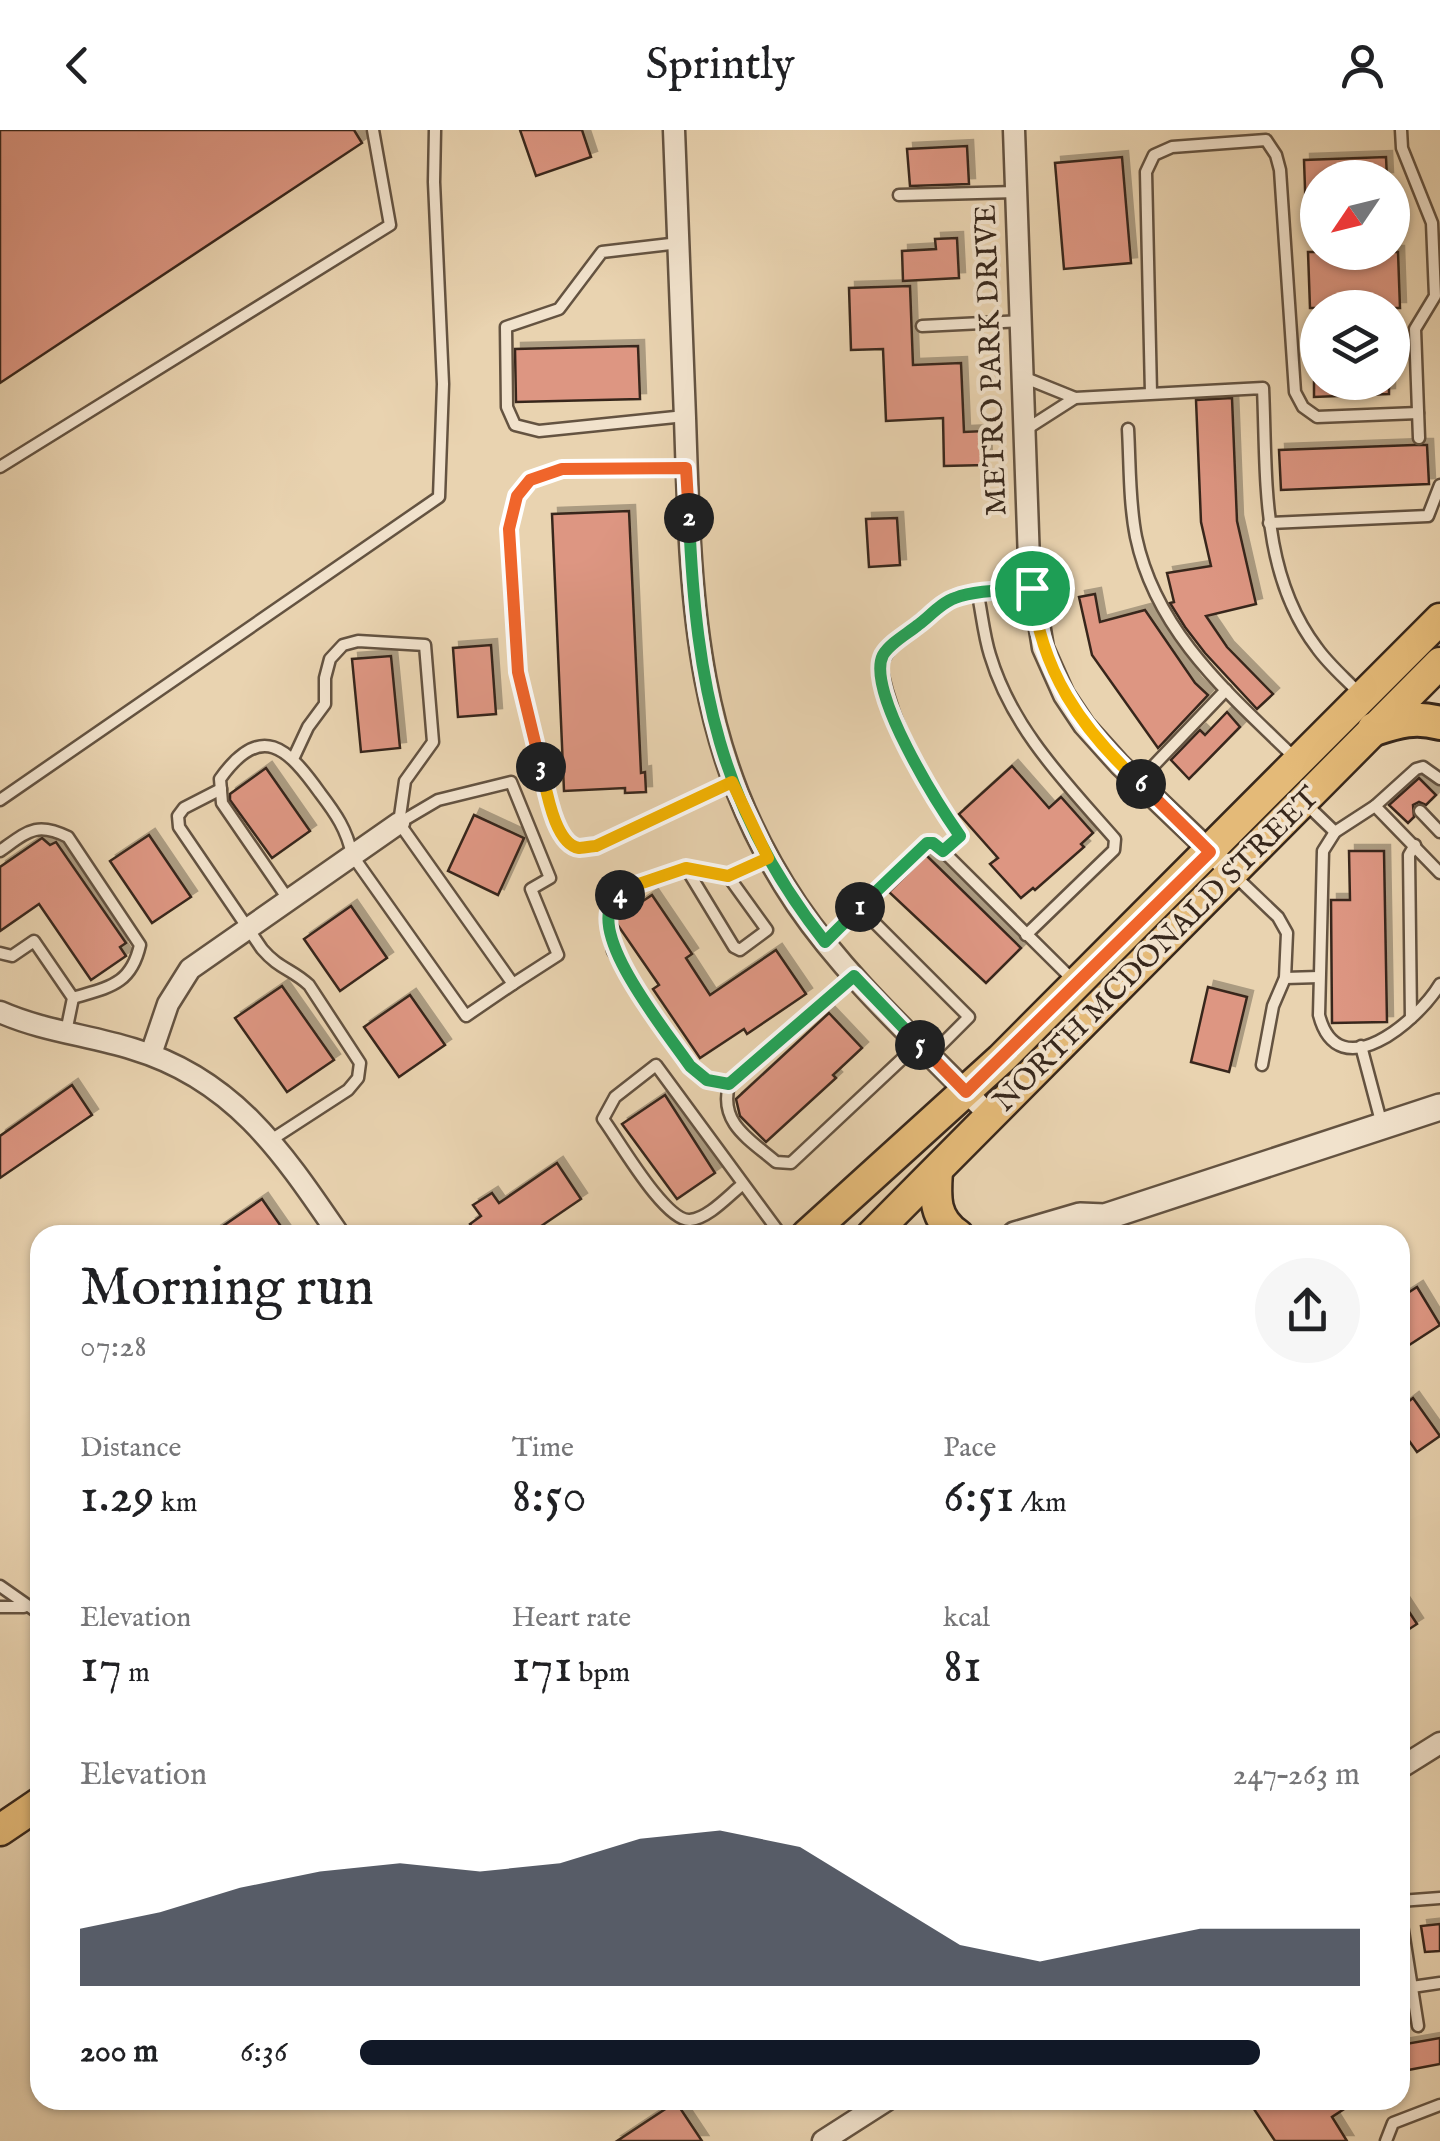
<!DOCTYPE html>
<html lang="en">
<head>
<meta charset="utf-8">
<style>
  :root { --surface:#fff; --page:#f6f6f6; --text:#202124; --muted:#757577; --accent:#111827 }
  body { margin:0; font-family:"IM FELL English",serif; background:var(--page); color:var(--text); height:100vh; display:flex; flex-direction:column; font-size:38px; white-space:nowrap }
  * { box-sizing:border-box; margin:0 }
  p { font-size:32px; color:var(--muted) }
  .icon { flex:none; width:55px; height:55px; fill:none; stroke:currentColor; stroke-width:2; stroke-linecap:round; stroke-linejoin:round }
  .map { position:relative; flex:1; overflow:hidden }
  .details { position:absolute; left:30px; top:1095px; width:1380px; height:885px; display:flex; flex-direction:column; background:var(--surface); border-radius:30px; box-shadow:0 2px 8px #0004 }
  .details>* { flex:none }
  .needle { width:65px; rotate:235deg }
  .fabs { position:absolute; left:1300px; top:30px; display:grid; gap:20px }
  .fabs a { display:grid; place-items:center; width:110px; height:110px; border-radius:50%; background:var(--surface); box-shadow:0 2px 8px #0004; font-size:50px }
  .pin { position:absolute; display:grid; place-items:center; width:85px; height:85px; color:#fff; margin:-42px; border:5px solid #fff; border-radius:50%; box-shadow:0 2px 10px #0007 }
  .km { position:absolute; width:50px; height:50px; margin:-25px; border-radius:50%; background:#222; color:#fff; font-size:28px; line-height:50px; text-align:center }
  .round { display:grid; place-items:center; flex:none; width:105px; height:105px; border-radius:52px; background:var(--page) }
  .headline { display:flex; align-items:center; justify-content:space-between; height:170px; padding:0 50px }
  h1 { font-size:55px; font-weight:600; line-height:75px }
  .figures { display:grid; grid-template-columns:repeat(3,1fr); gap:15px; height:170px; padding:10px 50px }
  .figures div { display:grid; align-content:center }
  .figures b { font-size:50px; font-weight:600 }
  .figures small { font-size:28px; font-weight:400 }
  .figures p { font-size:28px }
  .chart { height:280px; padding:20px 50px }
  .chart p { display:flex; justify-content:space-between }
  .chart svg { width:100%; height:180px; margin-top:10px; fill:var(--accent); opacity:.7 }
  ul { padding:0 50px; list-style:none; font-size:32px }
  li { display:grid; grid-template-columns:160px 120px 1fr; align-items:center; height:75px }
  li i { height:25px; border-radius:12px; background:var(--accent) }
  header { display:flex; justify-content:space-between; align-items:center; height:130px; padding:0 50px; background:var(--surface); font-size:45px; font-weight:600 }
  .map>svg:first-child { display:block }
  .building { fill:#dd9682; stroke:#38281c; stroke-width:2.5; filter:url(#shadow) }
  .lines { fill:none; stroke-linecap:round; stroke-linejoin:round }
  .service-casing { stroke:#645341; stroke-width:15 }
  .minor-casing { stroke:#645341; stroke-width:25 }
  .tertiary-casing { stroke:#645341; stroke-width:30 }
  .primary-casing { stroke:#38281c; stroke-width:35 }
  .trunk-casing { stroke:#38281c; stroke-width:38 }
  .service { stroke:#f1e2cc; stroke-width:10 }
  .minor { stroke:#f1e2cc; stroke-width:20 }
  .tertiary { stroke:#f1e2cc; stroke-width:25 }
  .primary { stroke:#e4ba78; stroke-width:30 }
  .trunk { stroke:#e4ba78; stroke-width:32 }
  .split-1-casing { stroke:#fff; stroke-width:20 }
  .split-2-casing { stroke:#fff; stroke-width:20 }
  .split-3-casing { stroke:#fff; stroke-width:20 }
  .split-4-casing { stroke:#fff; stroke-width:20 }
  .split-5-casing { stroke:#fff; stroke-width:20 }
  .split-6-casing { stroke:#fff; stroke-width:20 }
  .split-7-casing { stroke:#fff; stroke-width:20 }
  .split-1 { stroke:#22a559; stroke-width:12 }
  .split-2 { stroke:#22a559; stroke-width:12 }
  .split-3 { stroke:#f0652b; stroke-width:12 }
  .split-4 { stroke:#f5b400; stroke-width:12 }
  .split-5 { stroke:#22a559; stroke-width:12 }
  .split-6 { stroke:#f0652b; stroke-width:12 }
  .split-7 { stroke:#f5b400; stroke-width:12 }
  .labels { text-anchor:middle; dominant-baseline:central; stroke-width:8; stroke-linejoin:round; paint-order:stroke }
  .street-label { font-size:30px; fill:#38281c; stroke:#f1e2cc }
</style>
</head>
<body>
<header><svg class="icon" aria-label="back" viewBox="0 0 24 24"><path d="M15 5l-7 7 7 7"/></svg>Sprintly<svg class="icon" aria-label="person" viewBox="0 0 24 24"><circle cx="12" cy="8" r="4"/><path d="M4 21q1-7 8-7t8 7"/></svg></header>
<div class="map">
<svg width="1440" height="2011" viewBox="0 0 1440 2011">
  <defs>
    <filter id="shadow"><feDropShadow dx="6" dy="-6" stdDeviation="0" flood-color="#0004"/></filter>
  </defs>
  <rect width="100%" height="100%" fill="#e9d3b0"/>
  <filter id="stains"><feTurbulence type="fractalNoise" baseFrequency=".002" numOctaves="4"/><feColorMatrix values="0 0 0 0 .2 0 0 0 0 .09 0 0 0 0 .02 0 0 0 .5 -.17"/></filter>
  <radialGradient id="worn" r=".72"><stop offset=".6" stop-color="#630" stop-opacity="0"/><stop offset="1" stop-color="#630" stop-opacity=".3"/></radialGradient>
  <g class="building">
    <path d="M0,0H354L362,13L0,253Z"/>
    <path d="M520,0H582L591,27L536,46Z"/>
    <path d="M967,16L969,54L910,56L907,19Z"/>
    <path d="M1122,27L1131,133L1064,139L1055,33Z"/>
    <path d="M1386,27L1387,48H1318V87H1306L1304,30Z"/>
    <path d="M957,108L959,148L903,151L902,121L936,119L935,109Z"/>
    <path d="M1308,122H1398L1400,178H1310Z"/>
    <path d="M910,156L913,235L961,233L964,302L985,301L986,335L944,336L943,288L886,291L883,219L851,220L849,158Z"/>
    <path d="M638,216L640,269L516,272L515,219Z"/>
    <path d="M1314,252H1389V264L1314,267Z"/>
    <path d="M1232,268L1237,391L1256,474L1206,486L1227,517L1273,564L1257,579L1205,523L1185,497L1170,473L1174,472L1167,443L1211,436L1201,392L1196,270Z"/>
    <path d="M1414,315H1427L1429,354L1281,360L1279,320Z"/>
    <path d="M629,381L641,643L645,642L646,662L625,663V658L564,661L552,384Z"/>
    <path d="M897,388L900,435L869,437L866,389Z"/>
    <path d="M1095,464L1100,492L1145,480L1195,553L1208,565L1158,618L1092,525L1079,467Z"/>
    <path d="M491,515L496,584L458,587L453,518Z"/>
    <path d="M391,526L400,618L361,622L352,529Z"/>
    <path d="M1227,582L1240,597L1189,649L1171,630L1200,600L1205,605Z"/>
    <path d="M1012,636L1049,678L1061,667L1093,703L1081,714L1084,717L1035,760L1033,758L1021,768L990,734L998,728L959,684Z"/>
    <path d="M266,638L310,701L272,728L230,670V664Z"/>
    <path d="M1419,648L1436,665L1426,675L1419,672L1413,675L1414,687L1408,693L1389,675Z"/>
    <path d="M474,685L524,708L498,765L448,741Z"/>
    <path d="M149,705L191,767L152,793L110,731Z"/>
    <path d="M42,708L50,715L56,712L126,813L120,817L126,826L91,850L39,774L0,801V737Z"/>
    <path d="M1349,721H1384L1387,892L1332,893L1331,770H1350Z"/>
    <path d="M926,725L1021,818L986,853L889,762Z"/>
    <path d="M652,765L692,824L686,828L710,865L776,820L806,864L747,904L744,899L700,928L653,859L659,855L617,794L616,789Z"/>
    <path d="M351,776L387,828L340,861L304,809Z"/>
    <path d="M282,856L334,930L287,962L235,888Z"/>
    <path d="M1208,857L1247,867L1229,942L1191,932Z"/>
    <path d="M410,865L445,915L399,947L364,897Z"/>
    <path d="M829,883L862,918L833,945L836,948L766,1012L740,986L736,969Z"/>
    <path d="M72,955L92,985L0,1048V1006Z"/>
    <path d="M665,965L715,1043L677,1069L622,994Z"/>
    <path d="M557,1033L581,1069L528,1105H477L470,1094L481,1086L473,1075L492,1063L499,1073Z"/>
    <path d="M262,1069L287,1105H210Z"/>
    <path d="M1417,1157L1440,1195L1400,1221V1168Z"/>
    <path d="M1413,1268L1440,1306L1417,1322L1400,1298V1278Z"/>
    <path d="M1400,1468L1417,1494L1400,1505Z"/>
    <path d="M1440,1794V1821L1425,1822L1421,1796Z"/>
    <path d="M1440,1908V1934L1403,1941L1400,1915Z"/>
    <path d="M1248,1970H1358L1332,1987L1347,2011H1275Z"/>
    <path d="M676,1972L702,2011H617Z"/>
  </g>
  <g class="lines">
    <defs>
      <g id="service">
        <path d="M1401,0L1402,18L1432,93L1435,166L1415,199L1419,308"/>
        <path d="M899,65L1016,62"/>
        <path d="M679,113L602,122L559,179L506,197L507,277L515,295L539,301L685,286"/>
        <path d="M922,196L1021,191"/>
        <path d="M1023,247L1075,268L1263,258C1267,347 1260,443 1317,518C1329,535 1346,549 1360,564"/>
        <path d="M1151,263L1146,42L1154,25L1172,17L1266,10L1276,25L1280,40L1295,262L1303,277L1317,287L1418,283"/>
        <path d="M1128,299C1130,334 1129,372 1136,407C1156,502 1228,563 1295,628"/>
        <path d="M1025,300L1075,268"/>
        <path d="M0,337L390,95L373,0"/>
        <path d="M687,338L562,339C526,348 515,363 509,399L518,542L554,692L572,715L580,718L596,716L732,652"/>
        <path d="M1269,393L1428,386L1440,355"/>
        <path d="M1032,457C1011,460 971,460 953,469C933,478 883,517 881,538C895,601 923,653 960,706L943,721L1074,851"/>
        <path d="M978,465C982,485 984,506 990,525C1012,599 1066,653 1115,709L1114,720L1026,805"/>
        <path d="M1138,652L1226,560"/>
        <path d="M221,659L184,678L178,686L179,697L262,819C279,839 292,839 309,855L360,933L358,948L348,960L271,1010"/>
        <path d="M0,670L439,367L443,254L434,52L435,0"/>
        <path d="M1307,675L1335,702"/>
        <path d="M1375,676L1416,639L1423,637L1440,649"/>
        <path d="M1420,681L1440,702"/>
        <path d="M399,693L438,670L511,652L550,748L531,759L558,825L513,854"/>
        <path d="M0,721C27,702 36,691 68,707L140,815C131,855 109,857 73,868"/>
        <path d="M769,728L728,746L686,738L636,755L614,769L607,786L613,821L690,936L707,950L729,955L854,847"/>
        <path d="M686,738L734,817L740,820L767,800L728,746"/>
        <path d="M1440,743L1375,676L1335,702L1323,721L1319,885C1338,959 1418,891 1440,854"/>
        <path d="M1233,744L1278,787L1287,803L1285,848L1273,876L1262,935"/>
        <path d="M288,769L222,673L220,649C261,591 288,618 320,663C336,684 347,700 352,725L466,886L513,854L399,693L405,651L433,612L425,515L358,511L343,515L330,529L325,548V574L308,597L294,627"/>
        <path d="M860,778L969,887L931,925"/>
        <path d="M825,812L922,717L933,713L943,721"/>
        <path d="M0,823L12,826L34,811L73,868L66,902"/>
        <path d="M1285,848L1319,847"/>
        <path d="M1411,888L1409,725L1415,715"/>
        <path d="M1361,916L1382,995"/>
        <path d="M729,955C719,993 749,1009 776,1032L791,1033L918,914"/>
        <path d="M743,1054C729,1065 709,1088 690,1090C665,1092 618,1009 603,989L615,967L656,935L781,1105"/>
        <path d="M0,1456L40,1484"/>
        <path d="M0,1477H24"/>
        <path d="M1400,1771L1440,1768"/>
        <path d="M1400,1782L1418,1896"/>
        <path d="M1412,1857L1440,1853"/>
        <path d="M1386,2011L1393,1993L1440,1975"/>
      </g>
      <g id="minor">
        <path d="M674,0C678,96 682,192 685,288C691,468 692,619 797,775C851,854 925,918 991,987"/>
        <path d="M1014,0L1029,431L1043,518L1064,565L1084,595L1120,635L1233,743"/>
        <path d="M0,882C43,901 88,905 133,919C234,949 283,1023 339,1105"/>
        <path d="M151,924L168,874L190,839L399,693"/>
        <path d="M1400,1638L1440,1613"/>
        <path d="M823,2011L887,1970"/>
      </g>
      <path id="tertiary" d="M1015,1105L1080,1086L1105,1087L1440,977"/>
      <g id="primary">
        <path d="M937,1041C935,1068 934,1089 958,1105"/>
        <path d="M807,1105L1001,929L1440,489"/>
        <path d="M872,1105L1440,533"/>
        <path d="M0,1700L40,1673"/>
      </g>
      <path id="trunk" d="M1374,599C1398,591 1416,586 1440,593"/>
    </defs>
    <use href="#service" class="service-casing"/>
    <use href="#minor" class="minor-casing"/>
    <use href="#tertiary" class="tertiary-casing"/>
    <use href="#primary" class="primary-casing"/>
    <use href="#trunk" class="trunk-casing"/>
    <use href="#service" class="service"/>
    <use href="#minor" class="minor"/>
    <use href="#tertiary" class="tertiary"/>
    <use href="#primary" class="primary"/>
    <use href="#trunk" class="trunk"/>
  </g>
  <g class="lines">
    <defs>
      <path id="split-1" d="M860,777L927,713H933L943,721L960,706C939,676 865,560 883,525C890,513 907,504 918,495C929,487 942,472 955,468C975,460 1010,460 1032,458"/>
      <path id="split-2" d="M689,388C696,554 719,678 825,812L860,777"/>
      <path id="split-3" d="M541,637L518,542L509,399L517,366L530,350L562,339L686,338L689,388"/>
      <path id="split-4" d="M541,637C546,657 554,714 579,718C580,718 595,716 596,716L732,652L768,728L728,746L686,738L636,755L620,765"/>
      <path id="split-5" d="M620,765C576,794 670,906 690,936L707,950L729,954L854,846L920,915"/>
      <path id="split-6" d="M920,915L966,962L1210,722L1141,654"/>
      <path id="split-7" d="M1032,458C1040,540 1081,599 1141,654"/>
    </defs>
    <use href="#split-1" class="split-1-casing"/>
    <use href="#split-2" class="split-2-casing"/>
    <use href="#split-3" class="split-3-casing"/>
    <use href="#split-4" class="split-4-casing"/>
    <use href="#split-5" class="split-5-casing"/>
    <use href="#split-6" class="split-6-casing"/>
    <use href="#split-7" class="split-7-casing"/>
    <use href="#split-1" class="split-1"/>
    <use href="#split-2" class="split-2"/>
    <use href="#split-3" class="split-3"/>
    <use href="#split-4" class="split-4"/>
    <use href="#split-5" class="split-5"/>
    <use href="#split-6" class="split-6"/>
    <use href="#split-7" class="split-7"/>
  </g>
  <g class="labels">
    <g class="street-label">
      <text transform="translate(992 230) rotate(-92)">METRO PARK DRIVE</text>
      <text transform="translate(1157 820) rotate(-45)">NORTH MCDONALD STREET</text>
    </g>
  </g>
  <rect width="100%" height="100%" filter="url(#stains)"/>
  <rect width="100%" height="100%" fill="url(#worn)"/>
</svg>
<div class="fabs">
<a><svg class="needle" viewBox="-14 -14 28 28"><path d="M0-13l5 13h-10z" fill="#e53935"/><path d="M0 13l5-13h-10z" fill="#757577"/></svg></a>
<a><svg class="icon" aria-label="layers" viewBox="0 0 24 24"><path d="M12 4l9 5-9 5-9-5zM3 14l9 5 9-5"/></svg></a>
</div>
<div class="pin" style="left:1032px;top:458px;background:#1e9e55"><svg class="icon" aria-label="arrive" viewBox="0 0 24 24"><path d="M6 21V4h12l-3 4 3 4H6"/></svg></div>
<b class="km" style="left:860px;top:777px">1</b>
<b class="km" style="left:689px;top:388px">2</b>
<b class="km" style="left:541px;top:637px">3</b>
<b class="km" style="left:620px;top:765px">4</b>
<b class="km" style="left:920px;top:915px">5</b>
<b class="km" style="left:1141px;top:654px">6</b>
<section class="details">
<div class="headline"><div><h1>Morning run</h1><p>07:28</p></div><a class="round"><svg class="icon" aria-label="share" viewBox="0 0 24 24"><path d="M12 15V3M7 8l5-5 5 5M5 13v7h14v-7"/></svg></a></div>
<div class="figures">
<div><p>Distance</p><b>1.29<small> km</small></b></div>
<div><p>Time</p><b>8:50</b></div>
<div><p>Pace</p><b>6:51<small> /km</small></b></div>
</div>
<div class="figures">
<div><p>Elevation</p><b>17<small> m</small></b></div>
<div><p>Heart rate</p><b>171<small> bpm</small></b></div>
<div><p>kcal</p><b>81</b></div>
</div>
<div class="chart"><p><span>Elevation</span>247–263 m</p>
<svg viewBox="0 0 160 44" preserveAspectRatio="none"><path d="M0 44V30L10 26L20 20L30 16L40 14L50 16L60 14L70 8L80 6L90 10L100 22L110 34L120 38L130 34L140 30L150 30L160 30V44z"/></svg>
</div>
<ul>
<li><b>200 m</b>6:36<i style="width:90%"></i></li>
</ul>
</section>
</div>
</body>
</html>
